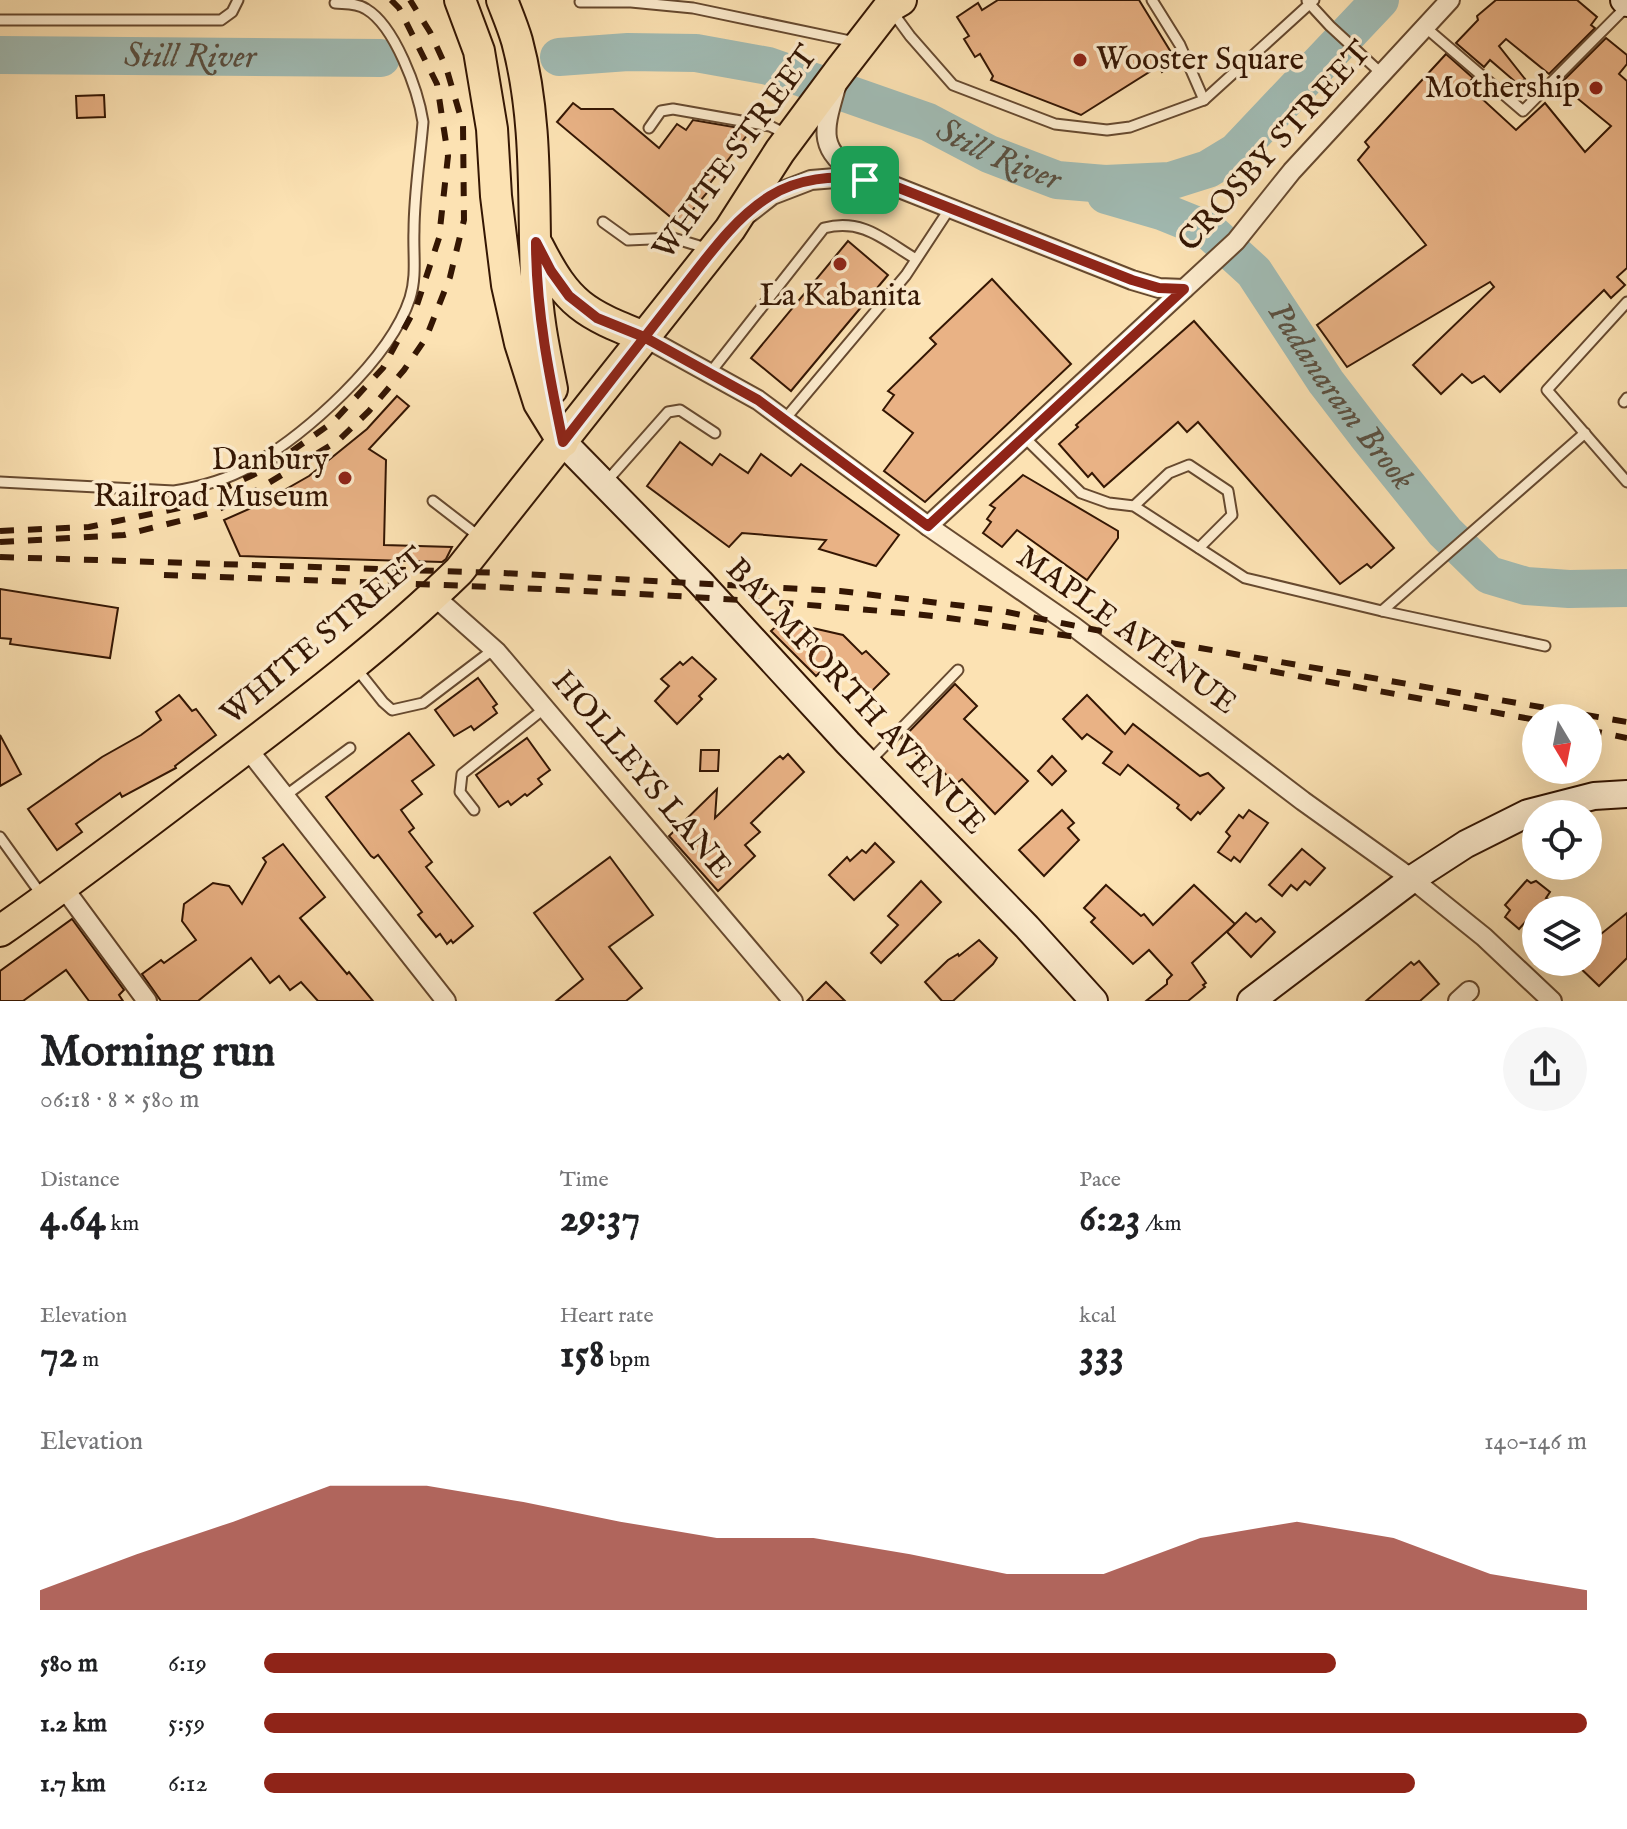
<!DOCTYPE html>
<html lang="en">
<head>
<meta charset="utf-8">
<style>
  :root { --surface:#fff; --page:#f6f6f6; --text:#202124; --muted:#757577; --accent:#8f2418 }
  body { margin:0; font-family:"IM FELL English",serif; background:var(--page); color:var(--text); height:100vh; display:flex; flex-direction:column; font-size:30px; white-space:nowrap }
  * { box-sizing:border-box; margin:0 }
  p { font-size:26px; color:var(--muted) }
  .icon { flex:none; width:44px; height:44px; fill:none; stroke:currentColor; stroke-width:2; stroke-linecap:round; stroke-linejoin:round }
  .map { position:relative; height:1001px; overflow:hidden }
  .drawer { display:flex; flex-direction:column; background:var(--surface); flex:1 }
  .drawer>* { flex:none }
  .needle { width:52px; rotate:170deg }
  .fabs { position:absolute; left:1522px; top:704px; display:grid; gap:16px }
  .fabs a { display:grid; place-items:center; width:80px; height:80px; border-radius:50%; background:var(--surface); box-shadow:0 8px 32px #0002; font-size:40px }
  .pin { position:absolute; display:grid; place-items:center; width:68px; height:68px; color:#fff; margin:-34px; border-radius:16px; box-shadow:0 4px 12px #0006 }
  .round { display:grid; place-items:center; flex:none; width:84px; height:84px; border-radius:42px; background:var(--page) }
  .head { display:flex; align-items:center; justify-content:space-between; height:136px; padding:0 40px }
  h1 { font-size:44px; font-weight:700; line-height:60px }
  .metrics { display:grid; grid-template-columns:repeat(3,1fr); gap:12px; height:136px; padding:8px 40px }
  .metrics div { display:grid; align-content:center }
  .metrics b { font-size:40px; font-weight:700 }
  .metrics small { font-size:22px; font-weight:400 }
  .metrics p { font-size:22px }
  .chart { height:224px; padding:16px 40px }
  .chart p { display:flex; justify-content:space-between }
  .chart svg { width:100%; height:144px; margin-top:8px; fill:var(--accent); opacity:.7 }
  ul { padding:0 40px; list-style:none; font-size:26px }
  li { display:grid; grid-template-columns:128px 96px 1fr; align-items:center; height:60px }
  li i { height:20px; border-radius:10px; background:var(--accent) }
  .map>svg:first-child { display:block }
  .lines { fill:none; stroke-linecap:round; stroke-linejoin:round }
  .river { stroke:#a1bcb5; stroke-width:38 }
  .building { fill:#e9b285; stroke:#341603; stroke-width:2 }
  .lane-casing { stroke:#66492f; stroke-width:13 }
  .street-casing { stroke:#66492f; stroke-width:22 }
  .secondary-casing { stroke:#341603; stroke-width:30 }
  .primary-casing { stroke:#341603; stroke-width:34 }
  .lane { stroke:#fdecce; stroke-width:9 }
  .street { stroke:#fdecce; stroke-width:18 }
  .secondary { stroke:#fdecce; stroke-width:26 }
  .primary { stroke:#fce2b3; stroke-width:30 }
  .rail { stroke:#341603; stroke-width:6; stroke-dasharray:14 14; stroke-linecap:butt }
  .route-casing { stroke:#fff; stroke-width:16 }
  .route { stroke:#8f2418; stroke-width:10 }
  .poi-dot { fill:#8f2418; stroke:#fdecce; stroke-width:3 }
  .labels { text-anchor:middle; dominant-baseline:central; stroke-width:7; stroke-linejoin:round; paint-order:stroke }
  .poi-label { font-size:32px; fill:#341603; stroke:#fdecce; text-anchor:end }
  .street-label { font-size:32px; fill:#341603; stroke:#fdecce }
  .water-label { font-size:34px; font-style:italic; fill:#5a5041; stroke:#fdecce }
</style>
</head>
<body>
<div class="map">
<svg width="1627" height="1001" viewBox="0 0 1627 1001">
  <rect width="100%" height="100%" fill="#fce2b3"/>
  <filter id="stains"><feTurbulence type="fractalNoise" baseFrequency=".0025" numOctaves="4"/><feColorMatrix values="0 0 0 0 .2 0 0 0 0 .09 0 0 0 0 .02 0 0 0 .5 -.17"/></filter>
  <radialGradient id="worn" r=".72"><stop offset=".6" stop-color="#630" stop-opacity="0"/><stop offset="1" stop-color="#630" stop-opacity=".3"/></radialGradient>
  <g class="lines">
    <g class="river">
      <path id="s1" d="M0,55L381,58"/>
      <path id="s2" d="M559,57L628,52L696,53L768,66L928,122L989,154L1057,180L1105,184L1170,181L1208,169L1236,152L1380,0"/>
      <path id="s3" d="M1106,195L1161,211L1208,230L1254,272L1326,382L1366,434L1445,532L1489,575L1526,586L1569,589L1627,588"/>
    </g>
  </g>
  <g class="building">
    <path d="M998,0H1139L1177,62L1162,72L1159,66L1081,115L991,80L993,76L980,54L975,57L964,39L969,36L957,17L978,3L982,10Z"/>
    <path d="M1496,0H1577L1597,17L1591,25L1595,28L1549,74L1506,39L1499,46L1525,79L1519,85L1490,60L1484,67L1456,43L1478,20L1477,16Z"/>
    <path d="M1606,38L1627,55V64L1619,74L1627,81V268L1617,277L1625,285L1611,298L1604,290L1500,392L1484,376L1472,383L1462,374L1441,394L1413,365L1494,287L1490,282L1347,367L1317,325L1426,245L1358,160L1369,147L1365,142L1446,54L1473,78L1467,85L1516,130L1545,103L1585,152L1611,126L1560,84Z"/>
    <path d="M104,95L105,117L77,118L76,96Z"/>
    <path d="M573,103L581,109H613L659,148L677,124L686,130L693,120L751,130L708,186L711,188L680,225L557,122Z"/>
    <path d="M848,241L888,275L791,391L751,358Z"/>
    <path d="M992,279L1071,364L925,502L884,471L913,433L883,410L894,395L888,391L936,344L930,338Z"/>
    <path d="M1194,321L1394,548L1371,568L1367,564L1340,584L1198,422L1187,432L1178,422L1104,487L1092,473L1088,477L1059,444L1078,427L1076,425Z"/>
    <path d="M397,396L409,406L369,449L386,460L384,545L452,547L446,559L442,562L240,556L224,520L258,505L309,476L367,429Z"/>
    <path d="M680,442L712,465L720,454L748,473L761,454L791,476L801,464L899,535L876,566L819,549L826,540L742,533L729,547L647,486Z"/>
    <path d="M1023,475L1118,531V538L1087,580L1017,530L1002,547L983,533L991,522L987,519L995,508L990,505Z"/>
    <path d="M0,589L118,608L110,658L10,644L11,639L0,638Z"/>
    <path d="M782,621L843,635L862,654L866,651L889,674L871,692L833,660L816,676L771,631Z"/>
    <path d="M692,657L716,679L699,696L702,699L677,724L655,701L669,686L661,679L680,662L683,665Z"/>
    <path d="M478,678L497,704L493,707L497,713L474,730L471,726L454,736L435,710Z"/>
    <path d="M955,684L977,706L964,719L1028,781L995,814L962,779L956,784L922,752L919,756L902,739Z"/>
    <path d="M179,695L192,711L196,709L216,735L175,766L176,768L122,797L120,793L76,824L82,832L57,850L28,809L102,757L141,735L161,720L156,712Z"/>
    <path d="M1087,695L1125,734L1133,724L1200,776L1208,773L1224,788L1200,814L1198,812L1191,820L1177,808L1179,805L1128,765L1120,775L1103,763L1112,752L1087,734L1082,739L1063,719Z"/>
    <path d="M409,733L434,765L412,781L422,794L401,810L414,828L409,832L432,862L426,867L473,926L453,943L451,940L447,944L440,934L436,937L418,915L422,912L378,855L374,858L371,856L326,797Z"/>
    <path d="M0,735L21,774L0,786Z"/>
    <path d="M527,738L550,770L538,779L542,784L527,796L525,794L511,805L508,801L499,807L476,775Z"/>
    <path d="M701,750H719L718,771H700Z"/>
    <path d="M788,754L804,772L751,823L760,832L745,845L755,856L718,891L669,836L717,789L715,818L775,760L780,756L783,759Z"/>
    <path d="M1052,756L1066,771L1052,785L1038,771Z"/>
    <path d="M1062,810L1074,823L1068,828L1079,840L1044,876L1019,850Z"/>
    <path d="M1249,810L1268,823L1240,862L1234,857L1231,861L1218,852L1230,836L1226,832L1239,815L1243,818Z"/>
    <path d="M875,843L894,862L854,900L829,875L847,857L850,861L862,850L866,853Z"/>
    <path d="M283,844L325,897L300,918L347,974L349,972L373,1001H318L301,982L290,990L279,976L270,983L251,958L198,1001H161L142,974L161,960L164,963L196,940L182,921L184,904L213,883L229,886L242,904L266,862L263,858Z"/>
    <path d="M1302,849L1325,868L1310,885L1305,881L1297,890L1291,885L1282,896L1269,885Z"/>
    <path d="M610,857L653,915L609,947L642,988L626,1001H556L583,979L534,913Z"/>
    <path d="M1527,880L1531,883L1536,881L1550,892L1546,898L1574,910H1536L1519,929L1505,917L1510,910L1505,905Z"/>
    <path d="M921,881L941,902L881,963L871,953L898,925L888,916Z"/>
    <path d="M1106,885L1141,916L1144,914L1153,925L1194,885L1235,924L1192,963L1206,983L1203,985L1205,987L1188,1001H1146L1167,984V980L1172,975L1149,950L1133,964L1091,922L1095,918L1084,908Z"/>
    <path d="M1246,913L1256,922L1261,918L1275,932L1251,957L1227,932Z"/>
    <path d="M1627,913V958L1599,986L1574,962H1588V939L1597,930L1601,934Z"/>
    <path d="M72,919L124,990L119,995L123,1001H89L66,970L23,1001H0V971Z"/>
    <path d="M979,940L997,958L993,964L953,1001H942L925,982L948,960L958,954L959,956Z"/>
    <path d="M1419,961L1439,984L1420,1001H1366L1411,962L1414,965Z"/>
    <path d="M826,982L845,1001H807Z"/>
  </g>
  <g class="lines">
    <defs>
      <g id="lane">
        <path d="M1152,0L1180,45L1204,100"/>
        <path d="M1307,1L1330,26L1382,74"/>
        <path d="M580,2H631L693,8L855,42"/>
        <path d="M891,10L910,36L953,85L1055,124L1107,130L1130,127L1204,100L1314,0"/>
        <path d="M0,20H221L232,12L238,0"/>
        <path d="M1425,27L1523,111L1627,6"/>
        <path d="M649,128L661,111L673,109L770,126L786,134"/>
        <path d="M603,222L628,240L673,238L706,248"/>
        <path d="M1627,302L1547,390L1627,482"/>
        <path d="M710,373L824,228C863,218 884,240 916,259"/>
        <path d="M1624,402L1627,398"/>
        <path d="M785,419L906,275L950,208"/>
        <path d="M1024,437L1081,493L1109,503L1134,506L1245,578L1382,611L1545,646"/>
        <path d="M0,482L174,491C200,487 226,480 249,467C305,435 390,360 410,298C417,276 413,254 414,231C414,195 420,158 423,122C418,90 395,26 366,9C357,3 346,4 335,3"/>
        <path d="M606,482L668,412L680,410L715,433"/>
        <path d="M433,501L481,538"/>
        <path d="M1134,506L1169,473L1189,465L1228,491L1232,515L1199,548"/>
        <path d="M1382,611L1585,433"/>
        <path d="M356,668L383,702L392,710L423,703L494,649"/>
        <path d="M870,761L958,670"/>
        <path d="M285,796L350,748"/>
        <path d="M474,810L460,792L462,774L545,708"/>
        <path d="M0,837L43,897"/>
      </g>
      <g id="street">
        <path d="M836,87C823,132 817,149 860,177"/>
        <path d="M749,213L772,195L811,180L848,177L894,186L1132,280L1159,288L1184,289"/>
        <path d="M644,337L758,400L928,526L1073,626L1303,801L1412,879L1484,937L1552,1001"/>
        <path d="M928,526L1236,241L1292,171L1450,0"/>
        <path d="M435,597L497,652L793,1001"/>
        <path d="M247,748L446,1001"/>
        <path d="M63,887L147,1001"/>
        <path d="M1458,1001L1469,991"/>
      </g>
      <g id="secondary">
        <path d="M1624,0L1627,3"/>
        <path d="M563,442L700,582L848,743L1027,927L1094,1001"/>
        <path d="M1251,1001L1412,879L1466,844L1528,813L1594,796L1627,794"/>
      </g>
      <g id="primary">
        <path d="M460,0L479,51L492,129L496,196L507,285L520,343L539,403L563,442"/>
        <path d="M502,0C507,13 513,27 517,41C538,119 533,200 536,280C537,317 545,353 552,389"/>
        <path d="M538,246C568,305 584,313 644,337"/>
        <path d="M0,931C75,879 147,823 220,768C302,706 385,643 459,571L730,229L780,151L841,69L889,7L901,0"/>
      </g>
    </defs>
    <use href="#lane" class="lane-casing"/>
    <use href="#street" class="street-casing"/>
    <use href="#secondary" class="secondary-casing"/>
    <use href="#primary" class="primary-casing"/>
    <use href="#lane" class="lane"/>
    <use href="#street" class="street"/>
    <use href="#secondary" class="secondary"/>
    <use href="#primary" class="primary"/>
    <g class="rail">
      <path d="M0,531L89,527L184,507L268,468L333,422L383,368L417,305L439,238L448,156L437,84L399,8L391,0"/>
      <path d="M0,542L124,535L211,513L257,490L339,440L369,411L404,370L426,338L450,277L464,220L463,125L446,67L430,32L410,0"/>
      <path d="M0,557L502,573L840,591L997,610L1096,630L1627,722"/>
      <path d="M164,575C410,584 657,590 903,613C961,618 1019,629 1077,637"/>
      <path d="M1243,666L1536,720"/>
      <path d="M1588,730L1627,738"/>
    </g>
  </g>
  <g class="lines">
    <defs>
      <path id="route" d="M865,180C834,174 797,179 770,196C732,220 707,258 679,293C640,343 601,393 563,442C549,375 536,310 536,242L551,271L569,296L597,318L644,337L758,400L928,526L1184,289L1159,288L1132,280L894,186L865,180"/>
    </defs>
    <use href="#route" class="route-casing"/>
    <use href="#route" class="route"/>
  </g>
  <g class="poi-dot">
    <circle cx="1080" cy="60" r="8"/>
    <circle cx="1596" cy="88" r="8"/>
    <circle cx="840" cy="264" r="8"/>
    <circle cx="345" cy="478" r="8"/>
  </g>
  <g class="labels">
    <g class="poi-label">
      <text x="1096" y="60" text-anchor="start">Wooster Square</text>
      <text x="1580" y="88">Mothership</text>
      <text x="840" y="296" text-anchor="middle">La Kabanita</text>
      <text x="329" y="460">Danbury<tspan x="329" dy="37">Railroad Museum</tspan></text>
    </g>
    <g class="street-label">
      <text transform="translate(1275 147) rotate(-48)">CROSBY STREET</text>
      <text transform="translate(736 153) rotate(-54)">WHITE STREET</text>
      <text transform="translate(1126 631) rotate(36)">MAPLE AVENUE</text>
      <text transform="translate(324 637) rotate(-40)">WHITE STREET</text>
      <text transform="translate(855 697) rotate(47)">BALMFORTH AVENUE</text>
      <text transform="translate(641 775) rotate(50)">HOLLEYS LANE</text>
    </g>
    <g class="water-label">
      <text stroke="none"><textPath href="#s1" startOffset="190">Still River</textPath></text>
      <text stroke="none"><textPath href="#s2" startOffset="458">Still River</textPath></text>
      <text stroke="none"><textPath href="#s3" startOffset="322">Padanaram Brook</textPath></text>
    </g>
  </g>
  <rect width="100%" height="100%" filter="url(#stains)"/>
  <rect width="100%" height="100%" fill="url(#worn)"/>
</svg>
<div class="fabs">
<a><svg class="needle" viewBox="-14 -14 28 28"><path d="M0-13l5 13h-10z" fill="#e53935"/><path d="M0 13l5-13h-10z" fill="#757577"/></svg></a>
<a><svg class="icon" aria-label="locate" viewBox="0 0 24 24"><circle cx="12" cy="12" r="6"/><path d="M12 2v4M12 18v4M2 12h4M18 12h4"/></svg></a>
<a><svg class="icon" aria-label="layers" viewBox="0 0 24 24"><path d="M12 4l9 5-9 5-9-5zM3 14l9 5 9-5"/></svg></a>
</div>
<div class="pin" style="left:865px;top:180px;background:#1e9e55"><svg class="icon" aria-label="arrive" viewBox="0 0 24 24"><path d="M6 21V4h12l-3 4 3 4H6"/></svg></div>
</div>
<section class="drawer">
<div class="head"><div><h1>Morning run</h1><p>06:18 · 8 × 580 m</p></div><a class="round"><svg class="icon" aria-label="share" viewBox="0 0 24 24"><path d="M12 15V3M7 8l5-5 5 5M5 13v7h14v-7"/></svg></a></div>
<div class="metrics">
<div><p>Distance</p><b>4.64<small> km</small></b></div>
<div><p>Time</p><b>29:37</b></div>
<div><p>Pace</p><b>6:23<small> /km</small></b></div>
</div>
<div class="metrics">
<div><p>Elevation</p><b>72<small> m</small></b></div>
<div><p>Heart rate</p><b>158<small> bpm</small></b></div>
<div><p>kcal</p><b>333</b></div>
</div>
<div class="chart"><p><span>Elevation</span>140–146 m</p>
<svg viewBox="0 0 160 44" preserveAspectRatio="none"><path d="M0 44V38L10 27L20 17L30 6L40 6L50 11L60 17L70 22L80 22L90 27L100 33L110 33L120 22L130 17L140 22L150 33L160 38V44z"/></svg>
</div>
<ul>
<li><b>580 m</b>6:19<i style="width:81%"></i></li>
<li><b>1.2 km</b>5:59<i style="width:100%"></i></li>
<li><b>1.7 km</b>6:12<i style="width:87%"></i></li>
</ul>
</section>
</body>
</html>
